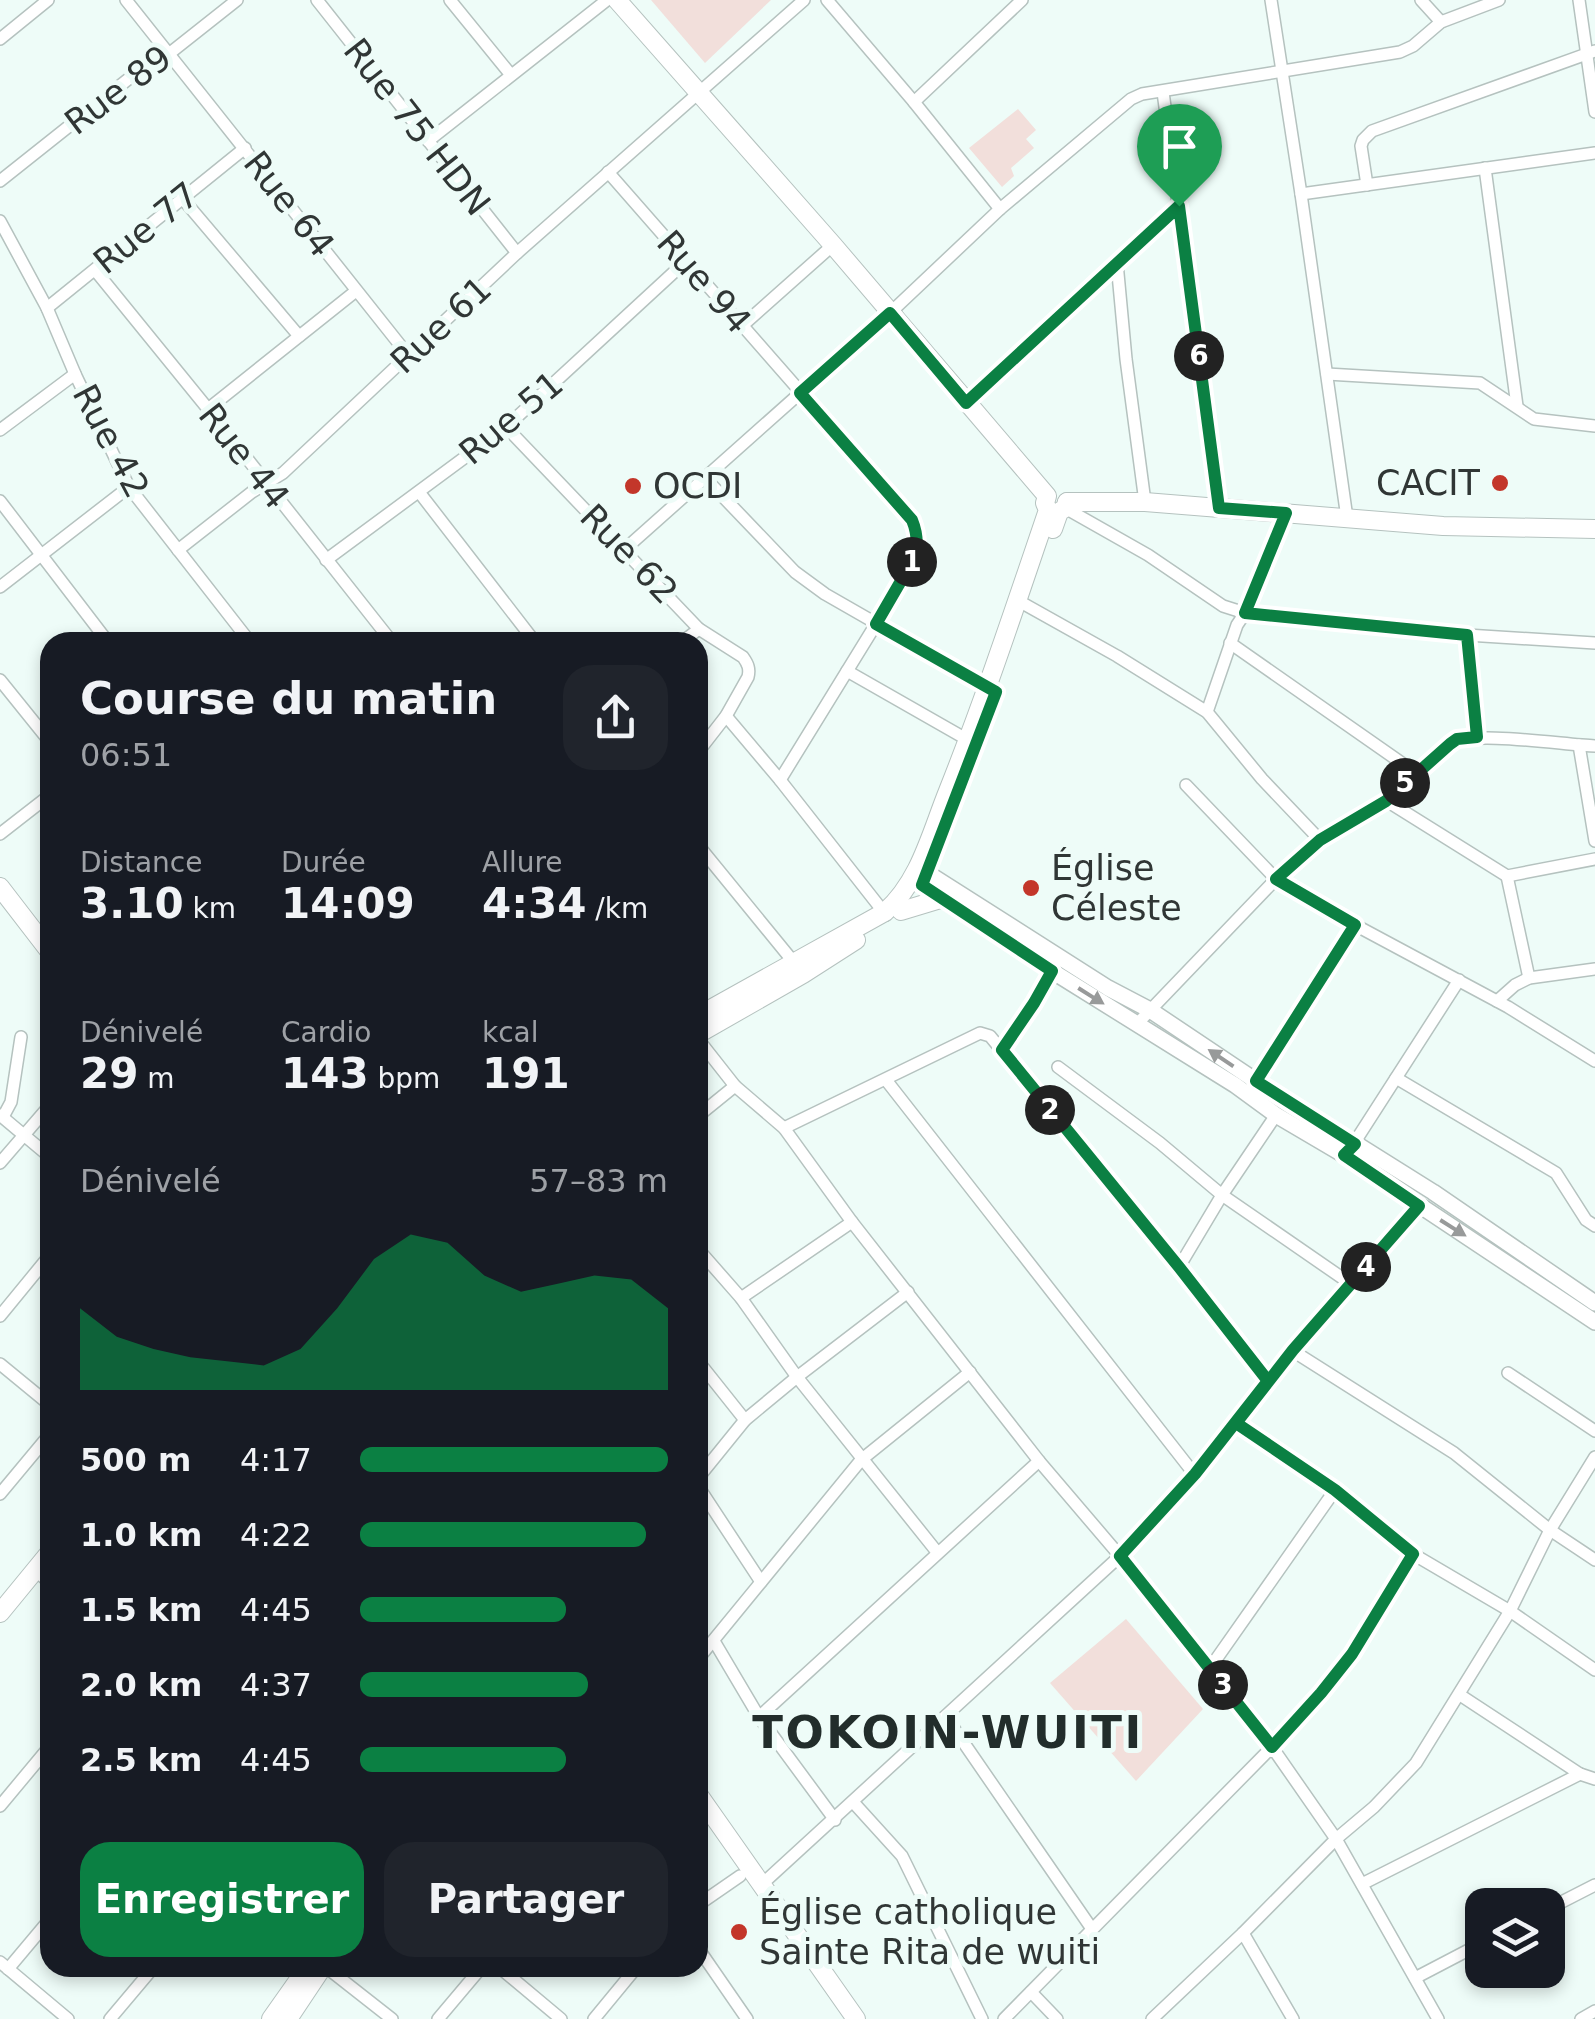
<!DOCTYPE html>
<html lang="fr">
<head>
<meta charset="utf-8">
<style>
  :root { --surface:#171b24; --page:#20242c; --text:#f1f3f6; --muted:#9ea1a6; --accent:#0b8043 }
  body { margin:0; font-family:"DejaVu Sans",sans-serif; background:var(--page); color:var(--text); height:100vh; display:flex; flex-direction:column; font-size:38px; white-space:nowrap }
  * { box-sizing:border-box; margin:0 }
  p { font-size:32px; color:var(--muted) }
  .icon { flex:none; width:55px; height:55px; fill:none; stroke:currentColor; stroke-width:2; stroke-linecap:round; stroke-linejoin:round }
  .map { position:relative; flex:1; overflow:hidden }
  .panel { position:absolute; left:40px; top:632px; width:668px; height:1345px; display:flex; flex-direction:column; background:var(--surface); border-radius:30px; box-shadow:0 5px 15px #0003 }
  .panel>* { flex:none }
  .fabs { position:absolute; left:1465px; top:1888px; display:grid; gap:20px }
  .fabs a { display:grid; place-items:center; width:100px; height:100px; border-radius:20px; background:var(--surface); box-shadow:0 5px 15px #0003; font-size:50px }
  .pin { position:absolute; display:grid; place-items:center; width:85px; height:85px; color:#fff; margin:-102px -42px; border-radius:50% 50% 50% 0; rotate:-45deg; box-shadow:0 0 10px #0007 }
  .pin .icon { rotate:45deg }
  .km { position:absolute; width:50px; height:50px; margin:-25px; border-radius:50%; background:#222; color:#fff; font-size:28px; line-height:50px; text-align:center }
  .round { display:grid; place-items:center; flex:none; width:105px; height:105px; border-radius:30px; background:var(--page) }
  .headline { display:flex; align-items:center; justify-content:space-between; height:170px; padding:0 40px }
  h1 { font-size:45px; font-weight:700; line-height:75px }
  .stats { display:grid; grid-template-columns:repeat(3,1fr); gap:15px; height:170px; padding:10px 40px }
  .stats div { display:grid; align-content:center }
  .stats b { font-size:42px; font-weight:700 }
  .stats small { font-size:28px; font-weight:400 }
  .stats p { font-size:28px }
  .chart { height:280px; padding:20px 40px }
  .chart p { display:flex; justify-content:space-between }
  .chart svg { width:100%; height:180px; margin-top:10px; fill:var(--accent); opacity:.7 }
  .action { display:flex; gap:20px; margin-top:auto; padding:20px 40px }
  .action a { flex:1; height:115px; border-radius:30px; background:var(--accent); color:#fff; font-size:40px; font-weight:700; line-height:115px; text-align:center }
  .action a+a { background:var(--page); color:var(--text) }
  ul { padding:0 40px; list-style:none; font-size:32px }
  li { display:grid; grid-template-columns:160px 120px 1fr; align-items:center; height:75px }
  li i { height:25px; border-radius:12px; background:var(--accent) }
  .map>svg:first-child { display:block }
  .green { fill:#f2dfdb }
  .lines { fill:none; stroke-linecap:round; stroke-linejoin:round }
  .minor-casing { stroke:#b5c2bf; stroke-width:14 }
  .tertiary-casing { stroke:#b5c2bf; stroke-width:18 }
  .secondary-casing { stroke:#b5c2bf; stroke-width:20 }
  .minor { stroke:#fff; stroke-width:11 }
  .tertiary { stroke:#fff; stroke-width:15 }
  .secondary { stroke:#fff; stroke-width:18 }
  .oneway { fill:#989a9a }
  .route-casing { stroke:#fff; stroke-width:20 }
  .route { stroke:#0b8043; stroke-width:12 }
  .poi-dot { fill:#c3362a; stroke:#eefcf8; stroke-width:4 }
  .labels { text-anchor:middle; dominant-baseline:central; stroke-width:10; stroke-linejoin:round; paint-order:stroke }
  .street-label { font-size:35px; fill:#303635; stroke:#eefcf8 }
  .poi-label { font-size:35px; fill:#303635; stroke:#eefcf8; text-anchor:start }
  .district-label { font-size:45px; font-weight:bold; letter-spacing:2.5px; fill:#222d2b; stroke:#eefcf8 }
</style>
</head>
<body>
<div class="map">
<svg width="1595" height="2019" viewBox="0 0 1595 2019">
  <rect width="100%" height="100%" fill="#eefcf8"/>
  <g class="green">
    <path d="M651,0H771L705,63Z"/>
    <path d="M1018,109L1036,130L1026,139L1034,148L1011,168L1014,176L1002,187L969,148Z"/>
    <path d="M1126,1619L1203,1709L1136,1781L1050,1683Z"/>
  </g>
  <g class="lines">
    <defs>
      <g id="minor">
        <path d="M126,0L408,355"/>
        <path d="M317,0L517,253"/>
        <path d="M450,0L511,75"/>
        <path d="M827,0L914,102L1000,209"/>
        <path d="M1271,0L1301,194L1347,518"/>
        <path d="M1421,0L1441,22"/>
        <path d="M1579,0L1595,112"/>
        <path d="M0,39L48,0"/>
        <path d="M1163,92L1219,508"/>
        <path d="M914,102L1022,0"/>
        <path d="M428,141L607,0"/>
        <path d="M1485,168L1517,406"/>
        <path d="M608,172L912,519C917,532 918,542 916,555L876,624L780,780"/>
        <path d="M0,181L141,69L170,53L237,0"/>
        <path d="M1367,185L1361,146L1363,140L1372,131L1595,51"/>
        <path d="M1301,194L1595,153"/>
        <path d="M182,198L299,336"/>
        <path d="M0,221L47,308L75,374L129,487L250,642"/>
        <path d="M1117,263L1126,359L1145,502"/>
        <path d="M95,270L208,409L392,642"/>
        <path d="M47,308L245,148"/>
        <path d="M742,326L833,245"/>
        <path d="M1327,374L1480,383L1534,419L1595,426"/>
        <path d="M966,403L1179,206"/>
        <path d="M208,409L356,291"/>
        <path d="M506,427L699,629L743,657C748,664 750,669 748,677L726,716L698,752"/>
        <path d="M0,430L75,374"/>
        <path d="M705,478L795,572L825,594L996,692"/>
        <path d="M419,492L535,642"/>
        <path d="M0,501L108,642"/>
        <path d="M1065,508L1148,555L1223,606L1245,613L1467,635L1595,643"/>
        <path d="M625,549L890,313L1000,209L1131,99L1142,94L1400,52L1413,46L1441,22L1499,0"/>
        <path d="M178,550L252,492L283,473L517,253L804,0"/>
        <path d="M326,560L506,427L685,262"/>
        <path d="M0,587L129,487"/>
        <path d="M1017,600L1117,656L1207,712L1262,779L1320,840"/>
        <path d="M1467,635L1477,737"/>
        <path d="M682,642L699,629"/>
        <path d="M1230,643L1416,773"/>
        <path d="M847,671L968,740"/>
        <path d="M0,680L50,742"/>
        <path d="M1207,712L1237,625L1245,613L1285,513"/>
        <path d="M726,716L780,780L886,915"/>
        <path d="M1579,745L1595,841"/>
        <path d="M1186,785L1276,879L1355,925L1508,1007L1595,1061"/>
        <path d="M1387,801L1507,876L1595,859"/>
        <path d="M0,834L50,795"/>
        <path d="M698,845L796,965"/>
        <path d="M1507,876L1529,978"/>
        <path d="M1497,1001L1515,985L1529,978L1595,969"/>
        <path d="M1137,1024L1276,879L1320,840L1387,801L1450,744C1472,730 1564,745 1595,746"/>
        <path d="M698,1039L735,1086L784,1128L852,1222L1039,1461L1120,1556L1272,1747L1336,1839L1438,2019"/>
        <path d="M1002,1050L1034,1003L1052,971"/>
        <path d="M1058,1067L1160,1143L1222,1195L1351,1284"/>
        <path d="M1396,1078L1556,1173L1586,1220L1595,1226"/>
        <path d="M886,1080L1195,1475"/>
        <path d="M1256,1081L1355,925"/>
        <path d="M0,1115L50,1157"/>
        <path d="M698,1116L735,1086"/>
        <path d="M3,1117L11,1102L21,1037"/>
        <path d="M784,1128L980,1033L990,1036L1179,1267L1268,1381"/>
        <path d="M1351,1148L1459,980"/>
        <path d="M0,1163L50,1105"/>
        <path d="M698,1249L741,1298L797,1377L937,1552"/>
        <path d="M1179,1267L1222,1195L1276,1115"/>
        <path d="M741,1298L852,1222"/>
        <path d="M0,1316L50,1255"/>
        <path d="M1293,1351L1454,1453L1550,1530L1595,1560"/>
        <path d="M698,1361L745,1420"/>
        <path d="M0,1364L50,1405"/>
        <path d="M1508,1373L1595,1431"/>
        <path d="M1236,1423L1335,1490L1413,1554L1510,1611L1595,1670"/>
        <path d="M698,1478L745,1420L797,1377L908,1292"/>
        <path d="M698,1486L761,1582"/>
        <path d="M0,1494L50,1434"/>
        <path d="M35,1570L50,1583"/>
        <path d="M714,1641L759,1717L835,1820"/>
        <path d="M698,1659L861,1460L970,1372"/>
        <path d="M1210,1668L1335,1490"/>
        <path d="M1460,1695L1580,1774L1595,1779"/>
        <path d="M759,1717L1039,1461"/>
        <path d="M946,1717L1092,1929"/>
        <path d="M853,1802L902,1856L982,2019"/>
        <path d="M0,1806L50,1746"/>
        <path d="M1362,1884L1580,1774"/>
        <path d="M760,1886L1120,1556L1195,1475L1293,1351L1419,1206"/>
        <path d="M698,1905L740,1876"/>
        <path d="M1548,1909L1595,1885"/>
        <path d="M1243,1933L1293,2019"/>
        <path d="M698,1948L747,2019"/>
        <path d="M0,1962L68,2019"/>
        <path d="M327,1968L392,2019"/>
        <path d="M500,1968L561,2019"/>
        <path d="M8,1969L50,1919"/>
        <path d="M1415,1978L1482,1943"/>
        <path d="M1031,1992L1057,2019"/>
        <path d="M110,2019L153,1968"/>
        <path d="M438,2019L481,1968"/>
        <path d="M594,2019L636,1968"/>
        <path d="M1004,2019L1272,1747L1321,1693L1371,1625L1413,1554"/>
        <path d="M1152,2019L1243,1933L1336,1839L1374,1807L1416,1763L1510,1611L1550,1530L1595,1457"/>
        <path d="M1581,2019L1595,2011"/>
      </g>
      <g id="tertiary">
        <path d="M918,867L1108,988L1150,1010L1256,1081L1433,1192L1595,1303"/>
        <path d="M912,879L1052,971L1235,1085L1276,1115L1344,1155L1595,1322"/>
      </g>
      <g id="secondary">
        <path d="M617,0L833,245L1047,496L1045,503L1048,510C1016,604 985,698 948,791C931,833 920,881 885,912L698,1016"/>
        <path d="M1067,502H1145L1443,526L1595,529"/>
        <path d="M1053,529L1059,512L1065,508L1067,502"/>
        <path d="M0,887L50,952"/>
        <path d="M901,911L944,898"/>
        <path d="M698,1034L803,974L856,940"/>
        <path d="M0,1613L50,1552"/>
        <path d="M698,1794L856,2019"/>
        <path d="M271,2019L307,1968"/>
        <path d="M288,2019L322,1968"/>
      </g>
    </defs>
    <use href="#minor" class="minor-casing"/>
    <use href="#tertiary" class="tertiary-casing"/>
    <use href="#secondary" class="secondary-casing"/>
    <use href="#minor" class="minor"/>
    <use href="#tertiary" class="tertiary"/>
    <use href="#secondary" class="secondary"/>
  </g>
  <defs><path id="oneway-solid" d="M-6-.8H1V-3.2L6.5 0L1 3.2V.8H-6Z" transform="scale(2.5)"/></defs>
  <g class="oneway">
    <use href="#oneway-solid" transform="translate(1091 996) rotate(32)"/>
    <use href="#oneway-solid" transform="translate(1221 1058) rotate(-146)"/>
    <use href="#oneway-solid" transform="translate(1453 1228) rotate(32)"/>
  </g>
  <g class="lines">
    <defs>
      <path id="route" d="M1179,206L966,403L890,313L800,393L912,520C917,532 918,542 916,555L876,624L996,692L922,885L1052,971L1034,1003L1002,1050L1179,1267L1268,1381L1195,1474L1120,1556L1272,1747L1321,1693L1352,1654L1413,1554L1335,1490L1236,1423L1293,1350L1419,1206L1344,1155L1355,1144L1256,1081L1355,925L1276,879L1320,840L1386,801L1450,744L1457,739L1477,737L1467,635L1245,613L1286,513L1219,508L1179,206"/>
    </defs>
    <use href="#route" class="route-casing"/>
    <use href="#route" class="route"/>
  </g>
  <g class="poi-dot">
    <circle cx="1500" cy="483" r="10"/>
    <circle cx="633" cy="486" r="10"/>
    <circle cx="1031" cy="888" r="10"/>
    <circle cx="739" cy="1932" r="10"/>
  </g>
  <g class="labels">
    <g class="street-label">
      <text transform="translate(118 90) rotate(-37)">Rue 89</text>
      <text transform="translate(417 127) rotate(52)">Rue 75 HDN</text>
      <text transform="translate(289 204) rotate(52)">Rue 64</text>
      <text transform="translate(146 228) rotate(-39)">Rue 77</text>
      <text transform="translate(704 282) rotate(49)">Rue 94</text>
      <text transform="translate(441 325) rotate(-43)">Rue 61</text>
      <text transform="translate(511 418) rotate(-40)">Rue 51</text>
      <text transform="translate(111 441) rotate(62)">Rue 42</text>
      <text transform="translate(244 456) rotate(52)">Rue 44</text>
      <text transform="translate(629 554) rotate(46)">Rue 62</text>
    </g>
    <g class="poi-label">
      <text x="1480" y="483" text-anchor="end">CACIT</text>
      <text x="653" y="486">OCDI</text>
      <text x="1051" y="868">Église<tspan x="1051" dy="40">Céleste</tspan></text>
      <text x="759" y="1912">Église catholique<tspan x="759" dy="40">Sainte Rita de wuiti</tspan></text>
    </g>
    <g class="district-label">
      <text x="948" y="1732">TOKOIN-WUITI</text>
    </g>
  </g>
</svg>
<div class="fabs">
<a><svg class="icon" aria-label="layers" viewBox="0 0 24 24"><path d="M12 4l9 5-9 5-9-5zM3 14l9 5 9-5"/></svg></a>
</div>
<div class="pin" style="left:1179px;top:206px;background:#1e9e55"><svg class="icon" aria-label="arrive" viewBox="0 0 24 24"><path d="M6 21V4h12l-3 4 3 4H6"/></svg></div>
<b class="km" style="left:912px;top:562px">1</b>
<b class="km" style="left:1050px;top:1110px">2</b>
<b class="km" style="left:1223px;top:1685px">3</b>
<b class="km" style="left:1366px;top:1267px">4</b>
<b class="km" style="left:1405px;top:783px">5</b>
<b class="km" style="left:1199px;top:356px">6</b>
<section class="panel">
<div class="headline"><div><h1>Course du matin</h1><p>06:51</p></div><a class="round"><svg class="icon" aria-label="share" viewBox="0 0 24 24"><path d="M12 15V3M7 8l5-5 5 5M5 13v7h14v-7"/></svg></a></div>
<div class="stats">
<div><p>Distance</p><b>3.10<small> km</small></b></div>
<div><p>Durée</p><b>14:09</b></div>
<div><p>Allure</p><b>4:34<small> /km</small></b></div>
</div>
<div class="stats">
<div><p>Dénivelé</p><b>29<small> m</small></b></div>
<div><p>Cardio</p><b>143<small> bpm</small></b></div>
<div><p>kcal</p><b>191</b></div>
</div>
<div class="chart"><p><span>Dénivelé</span>57–83 m</p>
<svg viewBox="0 0 160 44" preserveAspectRatio="none"><path d="M0 44V24L10 31L20 34L30 36L40 37L50 38L60 34L70 24L80 12L90 6L100 8L110 16L120 20L130 18L140 16L150 17L160 24V44z"/></svg>
</div>
<ul>
<li><b>500 m</b>4:17<i style="width:100%"></i></li>
<li><b>1.0 km</b>4:22<i style="width:93%"></i></li>
<li><b>1.5 km</b>4:45<i style="width:67%"></i></li>
<li><b>2.0 km</b>4:37<i style="width:74%"></i></li>
<li><b>2.5 km</b>4:45<i style="width:67%"></i></li>
</ul>
<div class="action"><a>Enregistrer</a><a>Partager</a></div>
</section>
</div>
</body>
</html>
